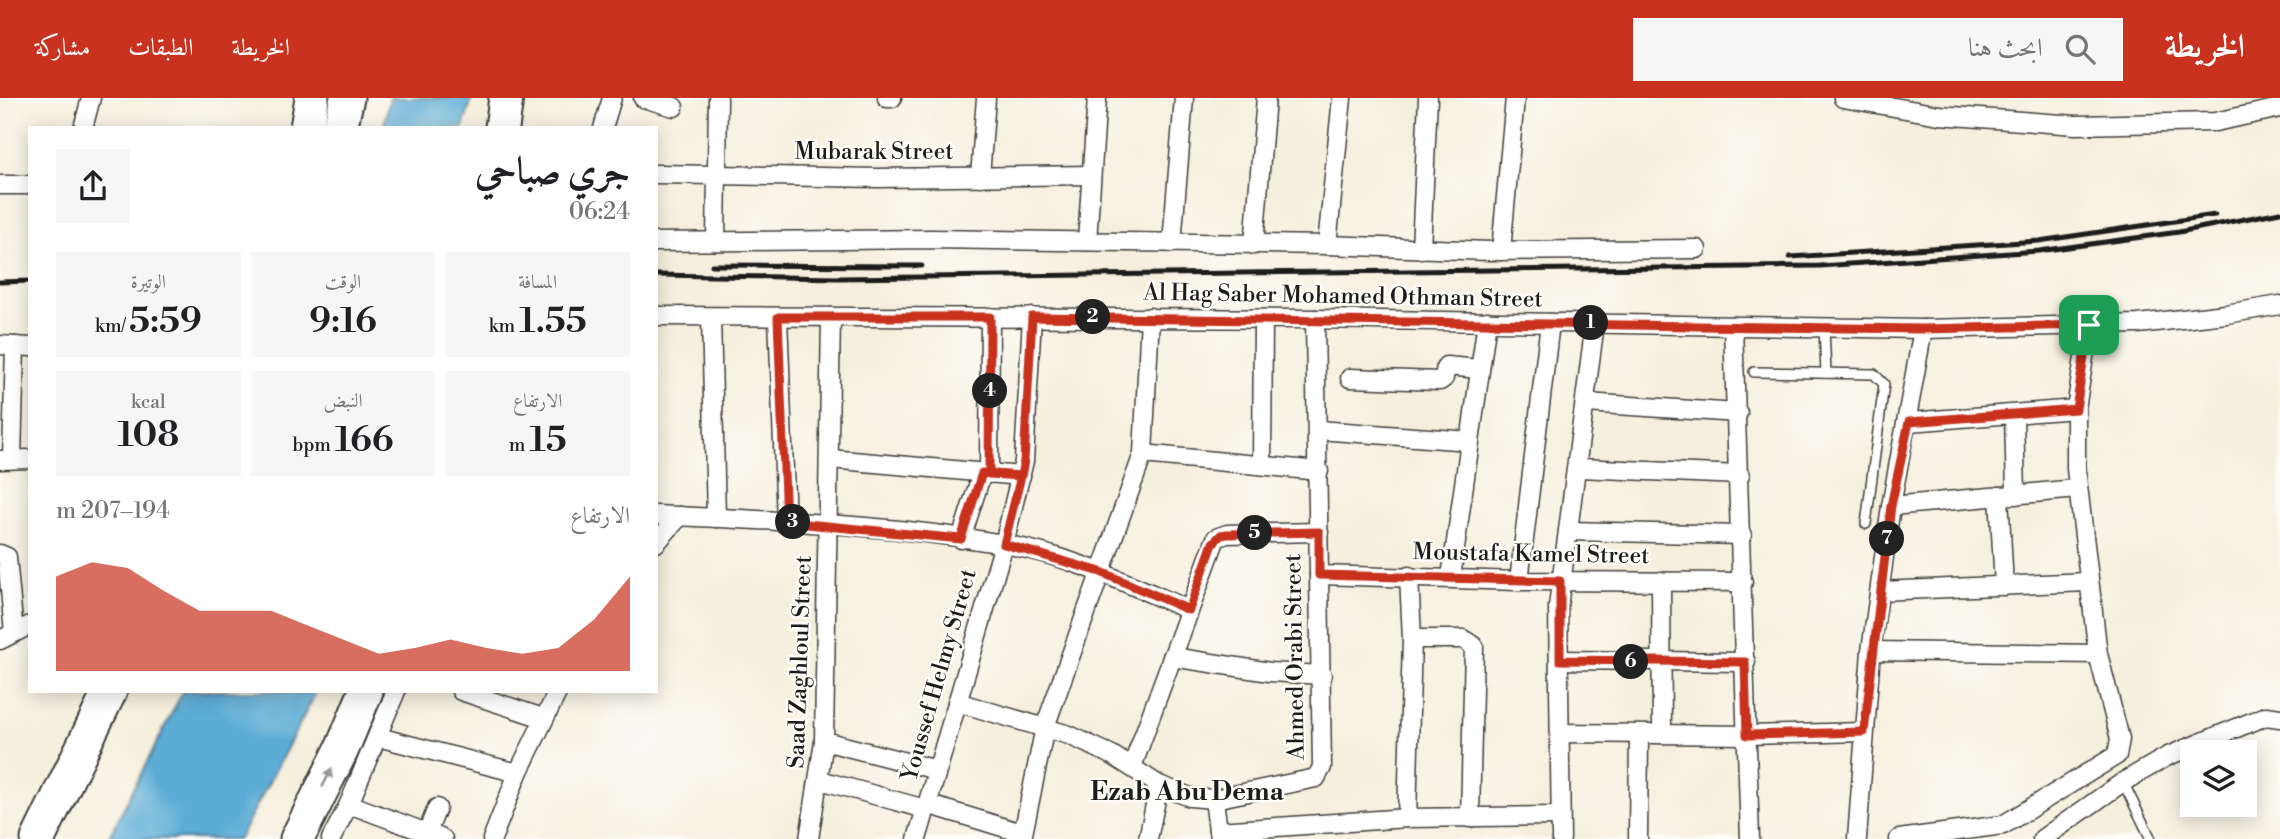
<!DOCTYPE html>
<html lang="ar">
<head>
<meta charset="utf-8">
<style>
  :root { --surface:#fff; --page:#f6f6f6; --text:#202124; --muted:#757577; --accent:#c8321e }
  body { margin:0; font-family:"Libre Bodoni",Amiri,serif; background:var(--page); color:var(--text); direction:rtl; height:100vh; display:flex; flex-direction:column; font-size:26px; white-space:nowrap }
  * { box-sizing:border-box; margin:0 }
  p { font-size:23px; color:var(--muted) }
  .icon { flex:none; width:38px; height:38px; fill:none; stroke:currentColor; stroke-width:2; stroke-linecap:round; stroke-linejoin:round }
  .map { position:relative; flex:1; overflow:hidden; direction:ltr }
  .drawer { position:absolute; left:28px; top:28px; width:630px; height:567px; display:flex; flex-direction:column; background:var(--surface); border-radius:0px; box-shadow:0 4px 18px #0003; direction:rtl }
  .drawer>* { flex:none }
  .tools { position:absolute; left:2180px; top:642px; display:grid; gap:14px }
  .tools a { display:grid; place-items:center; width:77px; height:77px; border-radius:0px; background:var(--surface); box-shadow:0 4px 18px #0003; font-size:35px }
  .pin { position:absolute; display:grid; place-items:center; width:60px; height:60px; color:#fff; margin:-30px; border-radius:14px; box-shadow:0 4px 10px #0006 }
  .km { position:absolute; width:35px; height:35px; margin:-18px; border-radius:50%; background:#222; color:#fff; font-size:19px; line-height:35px; text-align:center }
  .round { display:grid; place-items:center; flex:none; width:74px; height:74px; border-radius:0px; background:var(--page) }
  .head { display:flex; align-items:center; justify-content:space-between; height:119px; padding:0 28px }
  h1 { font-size:38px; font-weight:600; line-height:52px }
  .metrics { display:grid; grid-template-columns:repeat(3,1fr); gap:10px; height:119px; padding:7px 28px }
  .metrics div { display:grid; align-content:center; border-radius:0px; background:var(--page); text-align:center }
  .metrics b { font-size:35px; font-weight:600 }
  .metrics small { font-size:19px; font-weight:400 }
  .metrics p { font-size:19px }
  .chart { height:196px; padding:14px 28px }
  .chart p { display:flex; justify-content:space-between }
  .chart svg { width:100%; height:126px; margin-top:7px; fill:var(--accent); opacity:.7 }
  header { display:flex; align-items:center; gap:42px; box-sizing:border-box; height:98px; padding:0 35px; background:var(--accent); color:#fff }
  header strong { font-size:33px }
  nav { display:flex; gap:38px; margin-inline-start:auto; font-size:24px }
  .search { width:490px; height:63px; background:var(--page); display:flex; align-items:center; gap:18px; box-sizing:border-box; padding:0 24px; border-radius:0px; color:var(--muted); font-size:26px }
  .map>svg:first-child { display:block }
  .water { fill:#5bacd6; stroke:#3c6479; stroke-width:2 }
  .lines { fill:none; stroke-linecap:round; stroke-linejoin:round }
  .lane-casing { stroke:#3d3c39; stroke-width:12 }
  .street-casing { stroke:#3d3c39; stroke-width:21 }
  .highway-casing { stroke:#3d3c39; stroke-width:37 }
  .lane { stroke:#fff; stroke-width:9 }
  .street { stroke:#fff; stroke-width:18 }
  .highway { stroke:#fff; stroke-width:33 }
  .rail { stroke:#1c1c1c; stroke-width:5 }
  .oneway { fill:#999 }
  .route-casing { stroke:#fff; stroke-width:14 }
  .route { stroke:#c8321e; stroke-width:9 }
  .labels { text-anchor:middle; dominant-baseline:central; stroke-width:5; stroke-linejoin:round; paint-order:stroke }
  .street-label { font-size:23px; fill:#1c1c1c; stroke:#fdfcf7 }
  .quarter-label { font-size:26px; font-weight:bold; fill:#1c1c1c; stroke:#fdfcf7 }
</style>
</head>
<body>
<header>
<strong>الخريطة</strong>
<div class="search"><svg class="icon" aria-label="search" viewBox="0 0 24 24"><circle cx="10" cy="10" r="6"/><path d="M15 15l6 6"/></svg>ابحث هنا</div>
<nav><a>الخريطة</a><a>الطبقات</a><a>مشاركة</a></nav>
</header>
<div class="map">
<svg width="2280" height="741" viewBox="0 0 2280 741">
  <rect width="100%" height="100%" fill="#fdfcf7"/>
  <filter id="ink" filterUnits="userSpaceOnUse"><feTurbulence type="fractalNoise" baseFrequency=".0143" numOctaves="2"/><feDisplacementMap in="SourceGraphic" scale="14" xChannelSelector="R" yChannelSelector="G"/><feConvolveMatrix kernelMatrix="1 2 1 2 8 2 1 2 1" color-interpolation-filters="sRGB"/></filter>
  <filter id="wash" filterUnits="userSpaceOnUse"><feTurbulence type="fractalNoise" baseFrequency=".00686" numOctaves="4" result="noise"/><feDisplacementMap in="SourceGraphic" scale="28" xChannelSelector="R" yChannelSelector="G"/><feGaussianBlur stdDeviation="1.57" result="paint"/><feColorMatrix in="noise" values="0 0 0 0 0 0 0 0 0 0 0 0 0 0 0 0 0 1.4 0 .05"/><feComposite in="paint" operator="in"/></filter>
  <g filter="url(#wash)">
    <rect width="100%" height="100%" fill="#f5efdd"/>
    <g class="water">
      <path d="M390,0H472L463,30H383Z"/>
      <path d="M183,593H317L239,741H108Z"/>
    </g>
  </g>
  <g filter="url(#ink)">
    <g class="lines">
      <defs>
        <g id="lane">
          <path d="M1824,230L1826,275"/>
          <path d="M1754,274L1874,276L1884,286L1866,426"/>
          <path d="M2123,684L2151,741"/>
        </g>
        <g id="street">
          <path d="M643,0L674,9"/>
          <path d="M887,0H892"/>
          <path d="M1843,0L1939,17L2076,27L2215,24L2280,10"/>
          <path d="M83,30L91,0"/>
          <path d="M603,30L612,0"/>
          <path d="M656,76L878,80L1091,77"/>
          <path d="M980,79L986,0"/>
          <path d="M0,87H30"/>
          <path d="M716,143L718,0"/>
          <path d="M1087,143L1097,0"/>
          <path d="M656,144L932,141L1327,147L1490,153L1697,151"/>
          <path d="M1172,145L1184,0"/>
          <path d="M1254,147L1266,0"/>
          <path d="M1327,147L1342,0"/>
          <path d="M1421,151L1428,0"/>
          <path d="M1501,153L1515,0"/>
          <path d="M656,218L1315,221L1923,231L2138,226L2226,216L2280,207"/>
          <path d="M711,219L716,420"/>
          <path d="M778,219L786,423"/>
          <path d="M1733,228L1750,741"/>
          <path d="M0,247L30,249"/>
          <path d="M1350,280L1440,283L1444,280L1446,268L1480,271"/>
          <path d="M1586,305L1738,315"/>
          <path d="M2014,317L2016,397"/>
          <path d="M1909,324L2076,311"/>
          <path d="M1318,332L1470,343"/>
          <path d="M1143,356L1319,373"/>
          <path d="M12,361L15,248"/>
          <path d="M830,361L1021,378"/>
          <path d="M0,362L30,361"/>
          <path d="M1262,367L1263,221"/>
          <path d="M1579,370L1740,377"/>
          <path d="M989,376L990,219"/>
          <path d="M1999,398L2004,488"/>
          <path d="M1891,408L2077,391"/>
          <path d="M656,417C772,423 889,426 1003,446C1068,457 1129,486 1189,512"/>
          <path d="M1568,433L1742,437"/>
          <path d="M961,441L982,375"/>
          <path d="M656,445L680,418"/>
          <path d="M0,456L7,459L14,535"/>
          <path d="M1319,477L1519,483L1743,484"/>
          <path d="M1451,479L1487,223"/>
          <path d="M1519,483L1550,225"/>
          <path d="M1661,483L1662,636"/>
          <path d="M1880,493L2087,484"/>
          <path d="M1412,541H1463L1474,548L1470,720"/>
          <path d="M0,542L30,527"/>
          <path d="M1871,553L2098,556"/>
          <path d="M1172,559L1270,574L1322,577"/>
          <path d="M1560,562L1746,564"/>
          <path d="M461,593L543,620"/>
          <path d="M957,604L1069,637L1112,657L1159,687L1190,699L1214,701L1316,680L1322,669L1315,221"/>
          <path d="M1561,635L1747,637L1864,634"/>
          <path d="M378,639L518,675"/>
          <path d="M824,643L937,672"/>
          <path d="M1132,669L1216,440L1227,436L1319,434"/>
          <path d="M820,682L925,711"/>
          <path d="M1214,701L1219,741"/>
          <path d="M349,706L443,741"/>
          <path d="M927,706L1022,735"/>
          <path d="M1407,720L1412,541L1409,478"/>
          <path d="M1218,733L1407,720L1560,718"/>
          <path d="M427,735L437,710"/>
          <path d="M331,741L349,706L396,593"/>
          <path d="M492,741L518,675L558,593"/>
          <path d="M809,741L824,643L831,219"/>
          <path d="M917,741L1004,446L1024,363L1032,219"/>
          <path d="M1022,741L1045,629L1143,356L1150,219"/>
          <path d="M1148,741L1159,687"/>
          <path d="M1561,741L1558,509L1595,225"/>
          <path d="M1638,741L1639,636"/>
          <path d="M1857,741L1871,553L1891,408L1923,231"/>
          <path d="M1899,741L2003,727L2117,657L2120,641L2098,556L2076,371V311L2089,227"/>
          <path d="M2042,741L2123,684L2168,658L2266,618L2280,620"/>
        </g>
        <g id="highway">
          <path d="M307,30L312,0"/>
          <path d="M340,30L347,0"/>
          <path d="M502,30L506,0"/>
          <path d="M38,741L110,593"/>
          <path d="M297,741L342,651L366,593"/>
        </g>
      </defs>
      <use href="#lane" class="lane-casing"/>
      <use href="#street" class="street-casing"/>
      <use href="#highway" class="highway-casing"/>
      <use href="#lane" class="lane"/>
      <use href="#street" class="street"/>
      <use href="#highway" class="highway"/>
      <g class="rail">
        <path d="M1790,159L2039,143L2215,117"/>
        <path d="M712,167L922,168"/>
        <path d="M656,177L838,180L1820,168L2039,153L2179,134L2280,114"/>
        <path d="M0,184L30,183"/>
      </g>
    </g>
    <defs><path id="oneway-solid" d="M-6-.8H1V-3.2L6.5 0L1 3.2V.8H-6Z" transform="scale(1.75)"/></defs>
    <use class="oneway" href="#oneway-solid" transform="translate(327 680) rotate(-63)"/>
  </g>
  <g class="lines" filter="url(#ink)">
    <defs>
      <path id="route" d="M2089,227L1923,231L1032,219L1024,363L1021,378L982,375L961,441L786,424L778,219H990L989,376L1021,378L1004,446L1101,474L1189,512L1213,445L1221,437L1227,436L1319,434V477L1560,483V562L1745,564L1747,637L1864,634L1891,408L1909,324L2076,311L2089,227"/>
    </defs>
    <use href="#route" class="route-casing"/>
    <use href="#route" class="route"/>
  </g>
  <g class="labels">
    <g class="street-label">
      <text x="874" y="54">Mubarak Street</text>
      <text transform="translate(1343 198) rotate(1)">Al Hag Saber Mohamed Othman Street</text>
      <text transform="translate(1531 456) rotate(1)">Moustafa Kamel Street</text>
      <text transform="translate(1295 559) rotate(-91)">Ahmed Orabi Street</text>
      <text transform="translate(800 564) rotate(-88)">Saad Zaghloul Street</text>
      <text transform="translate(939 577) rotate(-74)">Youssef Helmy Street</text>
    </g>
    <g class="quarter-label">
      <text x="1187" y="694">Ezab Abu Dema</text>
    </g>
  </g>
</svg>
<div class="tools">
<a><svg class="icon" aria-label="layers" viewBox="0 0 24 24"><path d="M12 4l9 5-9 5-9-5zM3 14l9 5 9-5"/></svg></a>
</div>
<div class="pin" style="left:2089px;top:227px;background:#1e9e55"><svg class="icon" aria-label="arrive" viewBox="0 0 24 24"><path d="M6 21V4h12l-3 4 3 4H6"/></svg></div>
<b class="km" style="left:1591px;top:225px">1</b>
<b class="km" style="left:1093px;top:219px">2</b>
<b class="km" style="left:793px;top:424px">3</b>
<b class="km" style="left:990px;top:293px">4</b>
<b class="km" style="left:1255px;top:435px">5</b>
<b class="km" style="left:1631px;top:564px">6</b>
<b class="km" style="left:1887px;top:441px">7</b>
<section class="drawer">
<div class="head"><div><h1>جري صباحي</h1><p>06:24</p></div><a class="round"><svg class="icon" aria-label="share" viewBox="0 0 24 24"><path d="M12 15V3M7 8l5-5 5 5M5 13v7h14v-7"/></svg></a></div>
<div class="metrics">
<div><p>المسافة</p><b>1.55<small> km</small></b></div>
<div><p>الوقت</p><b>9:16</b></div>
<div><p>الوتيرة</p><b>5:59<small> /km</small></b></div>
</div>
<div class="metrics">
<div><p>الارتفاع</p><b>15<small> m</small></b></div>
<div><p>النبض</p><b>166<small> bpm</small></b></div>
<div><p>kcal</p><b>108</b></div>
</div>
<div class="chart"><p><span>الارتفاع</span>194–207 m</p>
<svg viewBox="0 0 160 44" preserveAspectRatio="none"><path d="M0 44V11L10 6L20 8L30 16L40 23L50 23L60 23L70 28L80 33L90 38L100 36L110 33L120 36L130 38L140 36L150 26L160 11V44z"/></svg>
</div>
</section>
</div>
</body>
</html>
